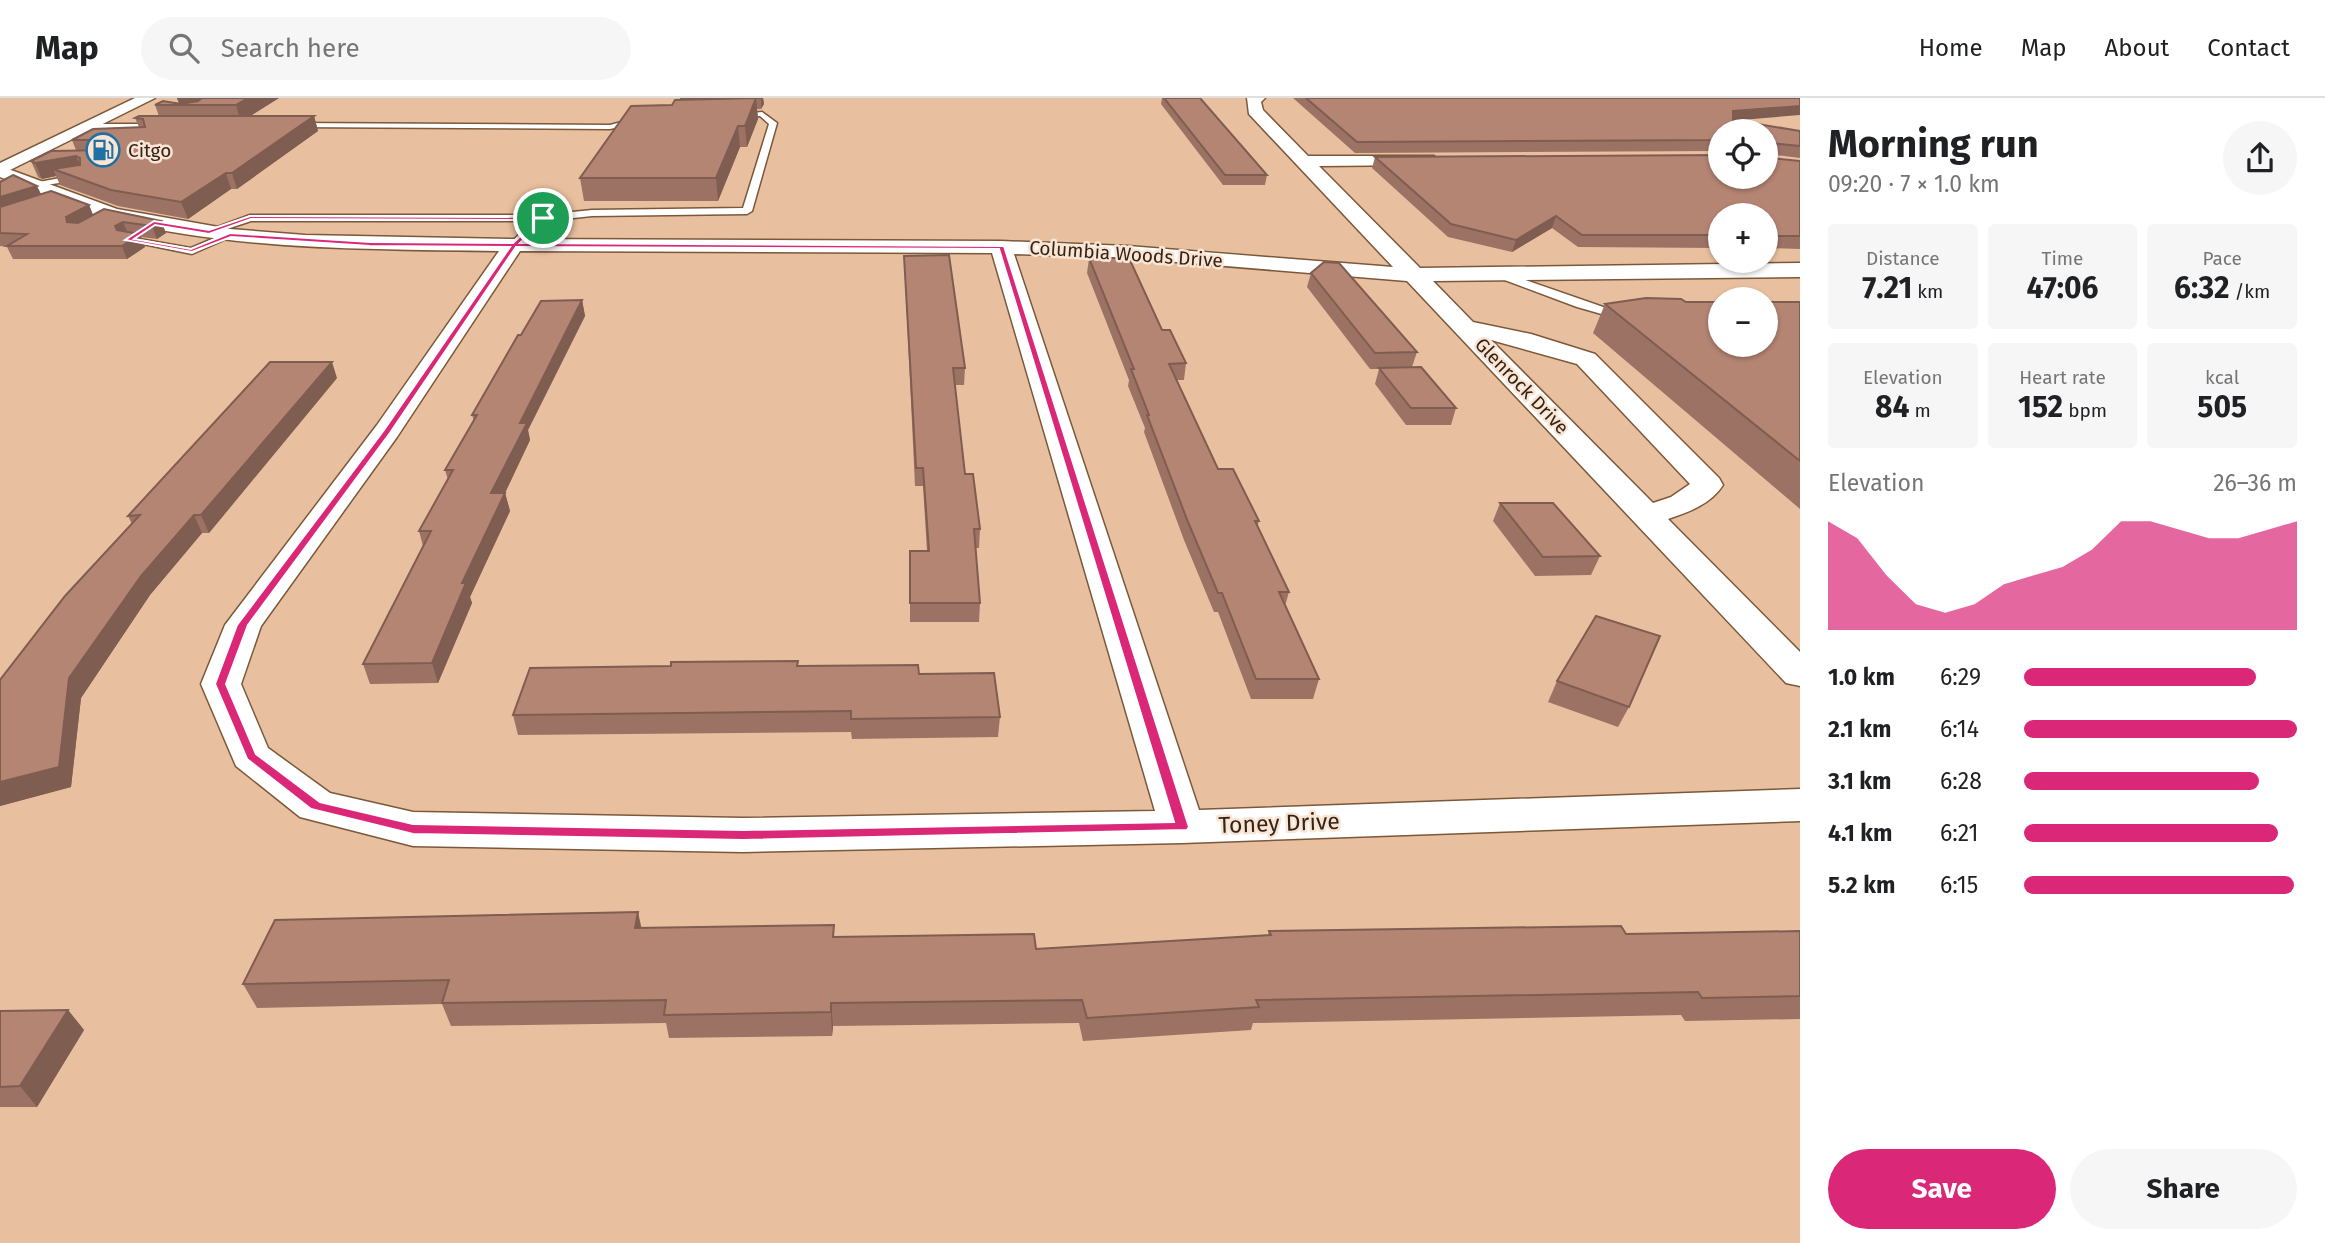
<!DOCTYPE html>
<html lang="en">
<head>
<meta charset="utf-8">
<style>
  :root { --surface:#fff; --page:#f6f6f6; --text:#202124; --muted:#757577; --line:#e0e0e0; --accent:#db2777 }
  body { margin:0; font-family:"Fira Sans",sans-serif; background:var(--page); color:var(--text); height:100vh; display:flex; flex-direction:column; font-size:26px; white-space:nowrap }
  * { box-sizing:border-box; margin:0 }
  p { font-size:23px; color:var(--muted) }
  .icon { flex:none; width:38px; height:38px; fill:none; stroke:currentColor; stroke-width:2; stroke-linecap:round; stroke-linejoin:round }
  .map { position:relative; flex:1; overflow:hidden }
  .details { display:flex; flex-direction:column; background:var(--surface); width:525px }
  .details>* { flex:none }
  .fabs { position:absolute; left:1708px; top:21px; display:grid; gap:14px }
  .fabs a { display:grid; place-items:center; width:70px; height:70px; border-radius:50%; background:var(--surface); box-shadow:0 2px 5px #0004; font-size:35px }
  .pin { position:absolute; display:grid; place-items:center; width:60px; height:60px; color:#fff; margin:-30px; border:4px solid #fff; border-radius:50%; box-shadow:0 2px 7px #0007 }
  .round { display:grid; place-items:center; flex:none; width:74px; height:74px; border-radius:37px; background:var(--page) }
  .headline { display:flex; align-items:center; justify-content:space-between; height:119px; padding:0 28px }
  h1 { font-size:38px; font-weight:700; line-height:52px }
  .figures { display:grid; grid-template-columns:repeat(3,1fr); gap:10px; height:119px; padding:7px 28px }
  .figures div { display:grid; align-content:center; border-radius:7px; background:var(--page); text-align:center }
  .figures b { font-size:30px; font-weight:700 }
  .figures small { font-size:19px; font-weight:400 }
  .figures p { font-size:19px }
  .chart { height:196px; padding:14px 28px }
  .chart p { display:flex; justify-content:space-between }
  .chart svg { width:100%; height:126px; margin-top:7px; fill:var(--accent); opacity:.7 }
  .button { display:flex; gap:14px; margin-top:auto; padding:14px 28px }
  .button a { flex:1; height:80px; border-radius:42px; background:var(--accent); color:#fff; font-size:28px; font-weight:700; line-height:80px; text-align:center }
  .button a+a { background:var(--page); color:var(--text) }
  ul { padding:0 28px; list-style:none; font-size:23px }
  li { display:grid; grid-template-columns:112px 84px 1fr; align-items:center; height:52px }
  li i { height:18px; border-radius:9px; background:var(--accent) }
  header { display:flex; align-items:center; gap:42px; box-sizing:border-box; height:98px; padding:0 35px; background:var(--surface); border-bottom:2px solid var(--line) }
  header strong { font-size:33px }
  nav { display:flex; gap:38px; margin-inline-start:auto; font-size:24px }
  .search { width:490px; height:63px; background:var(--page); display:flex; align-items:center; gap:18px; box-sizing:border-box; padding:0 24px; border-radius:38px; color:var(--muted); font-size:26px }
  main { display:flex; flex:1; min-height:0 }
  .map>svg:first-child { display:block }
  .lines { fill:none; stroke-linecap:round; stroke-linejoin:round }
  .lane-casing { stroke:#7b583a; stroke-width:3 }
  .street-casing { stroke:#7b583a; stroke-width:3 }
  .secondary-casing { stroke:#7b583a; stroke-width:3 }
  .lane { fill:#fff; fill-rule:evenodd }
  .street { fill:#fff; fill-rule:evenodd }
  .secondary { fill:#fff; fill-rule:evenodd }
  .wall { fill:#9c7264 }
  .shaded-wall { fill:#7f5d51 }
  .building { fill:#b58574; stroke:#7f5d51; stroke-width:2 }
  .route { fill:#db2777; stroke:#fff; stroke-width:2; fill-rule:evenodd }
  .labels { text-anchor:middle; dominant-baseline:central; stroke-width:5; stroke-linejoin:round; paint-order:stroke }
  .far-poi-label { font-size:19px; fill:#332417; stroke:#fae5d4; text-anchor:start }
  .far-street-label { font-size:19px; fill:#332417; stroke:#fae5d4 }
  .street-label { font-size:23px; fill:#332417; stroke:#fae5d4 }
</style>
</head>
<body>
<header>
<strong>Map</strong>
<div class="search"><svg class="icon" aria-label="search" viewBox="0 0 24 24"><circle cx="10" cy="10" r="6"/><path d="M15 15l6 6"/></svg>Search here</div>
<nav><a>Home</a><a>Map</a><a>About</a><a>Contact</a></nav>
</header>
<main>
<div class="map">
<svg width="1800" height="1145" viewBox="0 0 1800 1145">
  <rect width="100%" height="100%" fill="#e9c09f"/>
  <g class="lines">
    <defs>
      <g id="lane">
        <path d="M762,14L777,25L752,113L747,116L592,118L546,123L514,150L510,149V145L534,123H251L209,137L204,134L250,117H543L592,112L743,110L769,26L760,18L734,19L730,17Z"/>
        <path d="M644,18L647,22L610,31L291,29L287,27L291,25L610,27Z"/>
        <path d="M87,26H163L167,28L163,30H90Z"/>
        <path d="M82,76L85,77V81L33,89L28,86Z"/>
        <path d="M224,136L233,138L192,156L123,142L128,139L191,150Z"/>
        <path d="M1494,174H1502L1632,219L1626,223L1577,209L1494,178Z"/>
      </g>
      <path id="street" d="M1247,0H1265L1261,4L1263,12L1308,58H1434L1437,62L1428,67L1319,68L1420,170L1800,165V179L1433,183L1473,224L1531,236L1595,256L1719,380L1723,387C1711,406 1689,414 1668,421L1800,554V588L1786,585L1407,183L1128,160L1014,156L1199,712L1800,691V723L1182,745L743,754L413,748L300,719L236,668L201,586L225,527L377,327L499,153C369,151 238,153 110,121C73,112 36,93 0,79V68L117,111L230,131L305,137L514,141L1001,143L1128,148L1393,169L1249,16ZM520,153L992,155L1155,713L743,720L413,714L330,695L268,650L241,586L261,528L397,339ZM1491,242L1577,266L1690,386L1671,399L1653,405Z"/>
      <path id="secondary" d="M135,0H155L0,77V65Z"/>
    </defs>
    <use href="#lane" class="lane-casing"/>
    <use href="#street" class="street-casing"/>
    <use href="#secondary" class="secondary-casing"/>
    <use href="#lane" class="lane"/>
    <use href="#street" class="street"/>
    <use href="#secondary" class="secondary"/>
  </g>
  <g class="wall">
    <path d="M177,0H279L250,18H314L318,33L237,91H231L188,121L118,108L60,87L56,78L42,81L38,79L31,63L76,52L72,42L139,29L135,20L159,18L155,7L179,6Z"/>
    <path d="M763,0L764,6L761,11H757L758,21L747,49H740L718,103H584L580,80L672,7Z"/>
    <path d="M1162,0H1200L1267,77L1265,87H1223L1161,6Z"/>
    <path d="M1293,0H1800L1734,22L1800,33V60L1768,56L1771,60L1800,63V151L1766,150V117H1720V150L1578,149L1552,130L1512,154L1448,139L1372,70L1375,59L1766,79L1720,33V53L1355,55Z"/>
    <path d="M0,84L41,96L89,107L93,117L161,123L166,135L157,141L141,139L145,149L127,161H13L7,149L0,148Z"/>
    <path d="M904,158L965,270L964,287H955L965,376L980,431L979,450H976L980,505L979,524H910V453H927L923,388H915Z"/>
    <path d="M1089,160L1162,232L1186,265L1184,282H1177L1218,371L1259,423L1257,429L1289,494L1285,508L1319,581L1313,601H1251L1218,514H1214L1184,442L1144,334L1145,330L1128,288L1129,282L1087,175Z"/>
    <path d="M1311,175L1417,254L1412,269L1456,310L1451,327H1406L1375,286L1379,271H1370L1307,189Z"/>
    <path d="M582,202L585,218L528,332L530,342L505,395L510,413L470,499L472,505L438,585L370,586L363,566L423,448L419,433L448,382L445,372L474,323L472,317L521,237Z"/>
    <path d="M1686,204H1800V411L1593,235L1605,206Z"/>
    <path d="M337,280L209,435H202L150,497L81,600L71,689L0,708L132,426L128,418Z"/>
    <path d="M1500,405L1600,458L1591,477L1535,478L1493,423Z"/>
    <path d="M798,568L919,576L1000,619L998,639L852,641L851,634L518,637L513,617Z"/>
    <path d="M1557,583L1629,609L1618,629L1548,604Z"/>
    <path d="M834,827V839L1036,851L1268,837L1269,833L1626,836L1800,833V921L1685,923L1681,917L1253,925L1251,932L1083,943L1079,925L833,928L832,938L669,940L666,925L451,928L442,906L257,910L243,886L641,830Z"/>
    <path d="M68,912L84,932L37,1009H0V913Z"/>
  </g>
  <g class="shaded-wall">
    <path d="M177,0H216L180,7Z"/>
    <path d="M248,0H279L241,24L236,7Z"/>
    <path d="M756,0L758,21L747,49L745,28Z"/>
    <path d="M761,0H763L764,6L761,11Z"/>
    <path d="M1800,8V17L1729,23L1733,13Z"/>
    <path d="M314,18L318,33L237,91L232,75Z"/>
    <path d="M738,28L740,49L718,103L716,80Z"/>
    <path d="M103,39L109,54L104,57L98,42Z"/>
    <path d="M76,58L83,74L53,71L56,78L42,81L35,65Z"/>
    <path d="M226,75L231,91L188,121L181,104Z"/>
    <path d="M37,88L43,100L0,113V99Z"/>
    <path d="M89,107L94,119L72,132L67,124L66,119Z"/>
    <path d="M1556,118L1552,130L1512,154L1516,142Z"/>
    <path d="M161,123L166,135L157,141L152,128Z"/>
    <path d="M123,124L128,136L120,141L115,128Z"/>
    <path d="M140,136L145,149L127,161L122,148Z"/>
    <path d="M582,202L585,218L528,332L530,342L496,414L491,395L520,325Z"/>
    <path d="M332,264L337,280L209,435L201,417Z"/>
    <path d="M505,395L510,413L470,499L472,505L438,585L432,565L462,485Z"/>
    <path d="M194,417L202,435L150,497L81,600L71,689L0,708V684L69,580L141,478Z"/>
    <path d="M638,814L643,837L635,830Z"/>
    <path d="M831,905L833,928L832,938L831,914Z"/>
    <path d="M68,912L84,932L37,1009L20,988Z"/>
  </g>
  <g class="building">
    <path d="M202,0H248L236,7H155L163,3L181,6L198,3Z"/>
    <path d="M681,0H761L681,2Z"/>
    <path d="M756,0L745,28H738L716,80H580L631,8L672,7L675,2Z"/>
    <path d="M1164,0H1200L1267,77H1225Z"/>
    <path d="M1306,0H1800V8L1733,13V22L1800,33V48L1771,45L1768,47V57L1771,60L1800,63V138H1766V117H1720V137H1582L1556,118L1516,142L1451,126L1375,59L1720,57V79H1766V33H1720V42L1357,44Z"/>
    <path d="M139,18H314L232,75H226L181,104L111,92L53,71L80,67V60L76,58L35,65L31,63L51,53L108,52L109,44L103,39L98,42H72L93,31L145,29L143,21L135,20Z"/>
    <path d="M13,77L37,88L0,99V84Z"/>
    <path d="M51,93L89,107L66,119L67,124L78,125L104,111L161,123L152,128L123,124L115,128L117,132L140,136L122,148H7L27,136L0,135V109Z"/>
    <path d="M949,157L965,270H953L965,376H973L980,431H974L980,505H910V453H929L923,370H916L904,158Z"/>
    <path d="M1089,160H1129L1162,232H1170L1186,265L1169,266L1218,371H1233L1259,423H1255L1289,494H1279L1319,581H1256L1222,495H1218L1188,424L1147,317H1149L1131,271H1134Z"/>
    <path d="M1324,164L1339,165L1417,254L1375,255L1311,175Z"/>
    <path d="M1646,200L1681,201L1686,204H1720V247H1766V204H1800V363L1605,206Z"/>
    <path d="M582,202L520,325H527L491,395H505L462,485H466L432,565L363,566L431,433H419L453,372H445L477,317H472L518,237H521L541,203Z"/>
    <path d="M270,264H332L201,417H194L141,478L69,580L59,669L0,684V582L65,498L140,417L128,418Z"/>
    <path d="M1421,269L1456,310H1411L1379,270Z"/>
    <path d="M1500,405H1553L1600,458L1543,459Z"/>
    <path d="M1596,518L1660,538L1629,609L1557,583Z"/>
    <path d="M798,563L797,568L918,567L919,576L994,575L1000,619L851,621V613L513,617L530,570L671,568V564Z"/>
    <path d="M638,814L635,830L834,827L833,839L1034,836L1036,851L1271,837L1269,833L1621,828L1626,836L1800,833V898L1702,900L1698,894L1256,902L1259,909L1087,920L1082,902L831,905V914L664,917L666,902L442,905L449,882L243,886L275,822Z"/>
    <path d="M68,912L20,988L0,989V913Z"/>
  </g>
  <path class="route" d="M250,118L545,119L520,145L1004,148L1189,729L1187,732L743,742L413,736L311,711L247,661L215,586L237,527L384,332L510,149L370,148L231,139L192,154L125,142L154,123L209,132ZM251,121L538,122L513,145L370,144L230,135L191,151L134,141L155,127L209,136ZM516,149L999,151L1174,724L743,732L413,726L320,704L256,656L226,586L248,527L390,335Z"/>
  <defs>
    <symbol id="fuel-ring" viewBox="-11 -11 22 22"><circle r="9.5" fill="#fae5d4" stroke="#1e71a2" stroke-width="1.5"/><path d="M-5.5-6h7V0h2V4h1.3V-2.5L3-4.5l.8-.8L6-3V5H2.5V1h-1V6h-7ZM-4.2-4.7v3.2H.2V-4.7Z" fill="#1e71a2"/></symbol>
  </defs>
  <g fill-rule="evenodd">
    <use href="#fuel-ring" x="84" y="33" width="38" height="38"/>
  </g>
  <g class="labels">
    <g class="far-poi-label">
      <text x="128" y="52">Citgo</text>
    </g>
    <g class="far-street-label">
      <text transform="translate(1126 156) rotate(4)">Columbia Woods Drive</text>
      <text transform="translate(1522 288) rotate(46)">Glenrock Drive</text>
    </g>
    <g class="street-label">
      <text transform="translate(1279 725) rotate(-2)">Toney Drive</text>
    </g>
  </g>
</svg>
<div class="fabs">
<a><svg class="icon" aria-label="locate" viewBox="0 0 24 24"><circle cx="12" cy="12" r="6"/><path d="M12 2v4M12 18v4M2 12h4M18 12h4"/></svg></a>
<a>+</a>
<a>−</a>
</div>
<div class="pin" style="left:543px;top:120px;background:#1e9e55"><svg class="icon" aria-label="arrive" viewBox="0 0 24 24"><path d="M6 21V4h12l-3 4 3 4H6"/></svg></div>
</div>
<section class="details">
<div class="headline"><div><h1>Morning run</h1><p>09:20 · 7 × 1.0 km</p></div><a class="round"><svg class="icon" aria-label="share" viewBox="0 0 24 24"><path d="M12 15V3M7 8l5-5 5 5M5 13v7h14v-7"/></svg></a></div>
<div class="figures">
<div><p>Distance</p><b>7.21<small> km</small></b></div>
<div><p>Time</p><b>47:06</b></div>
<div><p>Pace</p><b>6:32<small> /km</small></b></div>
</div>
<div class="figures">
<div><p>Elevation</p><b>84<small> m</small></b></div>
<div><p>Heart rate</p><b>152<small> bpm</small></b></div>
<div><p>kcal</p><b>505</b></div>
</div>
<div class="chart"><p><span>Elevation</span>26–36 m</p>
<svg viewBox="0 0 160 44" preserveAspectRatio="none"><path d="M0 44V6L10 12L20 25L30 35L40 38L50 35L60 28L70 25L80 22L90 16L100 6L110 6L120 9L130 12L140 12L150 9L160 6V44z"/></svg>
</div>
<ul>
<li><b>1.0 km</b>6:29<i style="width:85%"></i></li>
<li><b>2.1 km</b>6:14<i style="width:100%"></i></li>
<li><b>3.1 km</b>6:28<i style="width:86%"></i></li>
<li><b>4.1 km</b>6:21<i style="width:93%"></i></li>
<li><b>5.2 km</b>6:15<i style="width:99%"></i></li>
</ul>
<div class="button"><a>Save</a><a>Share</a></div>
</section>
</main>
</body>
</html>
